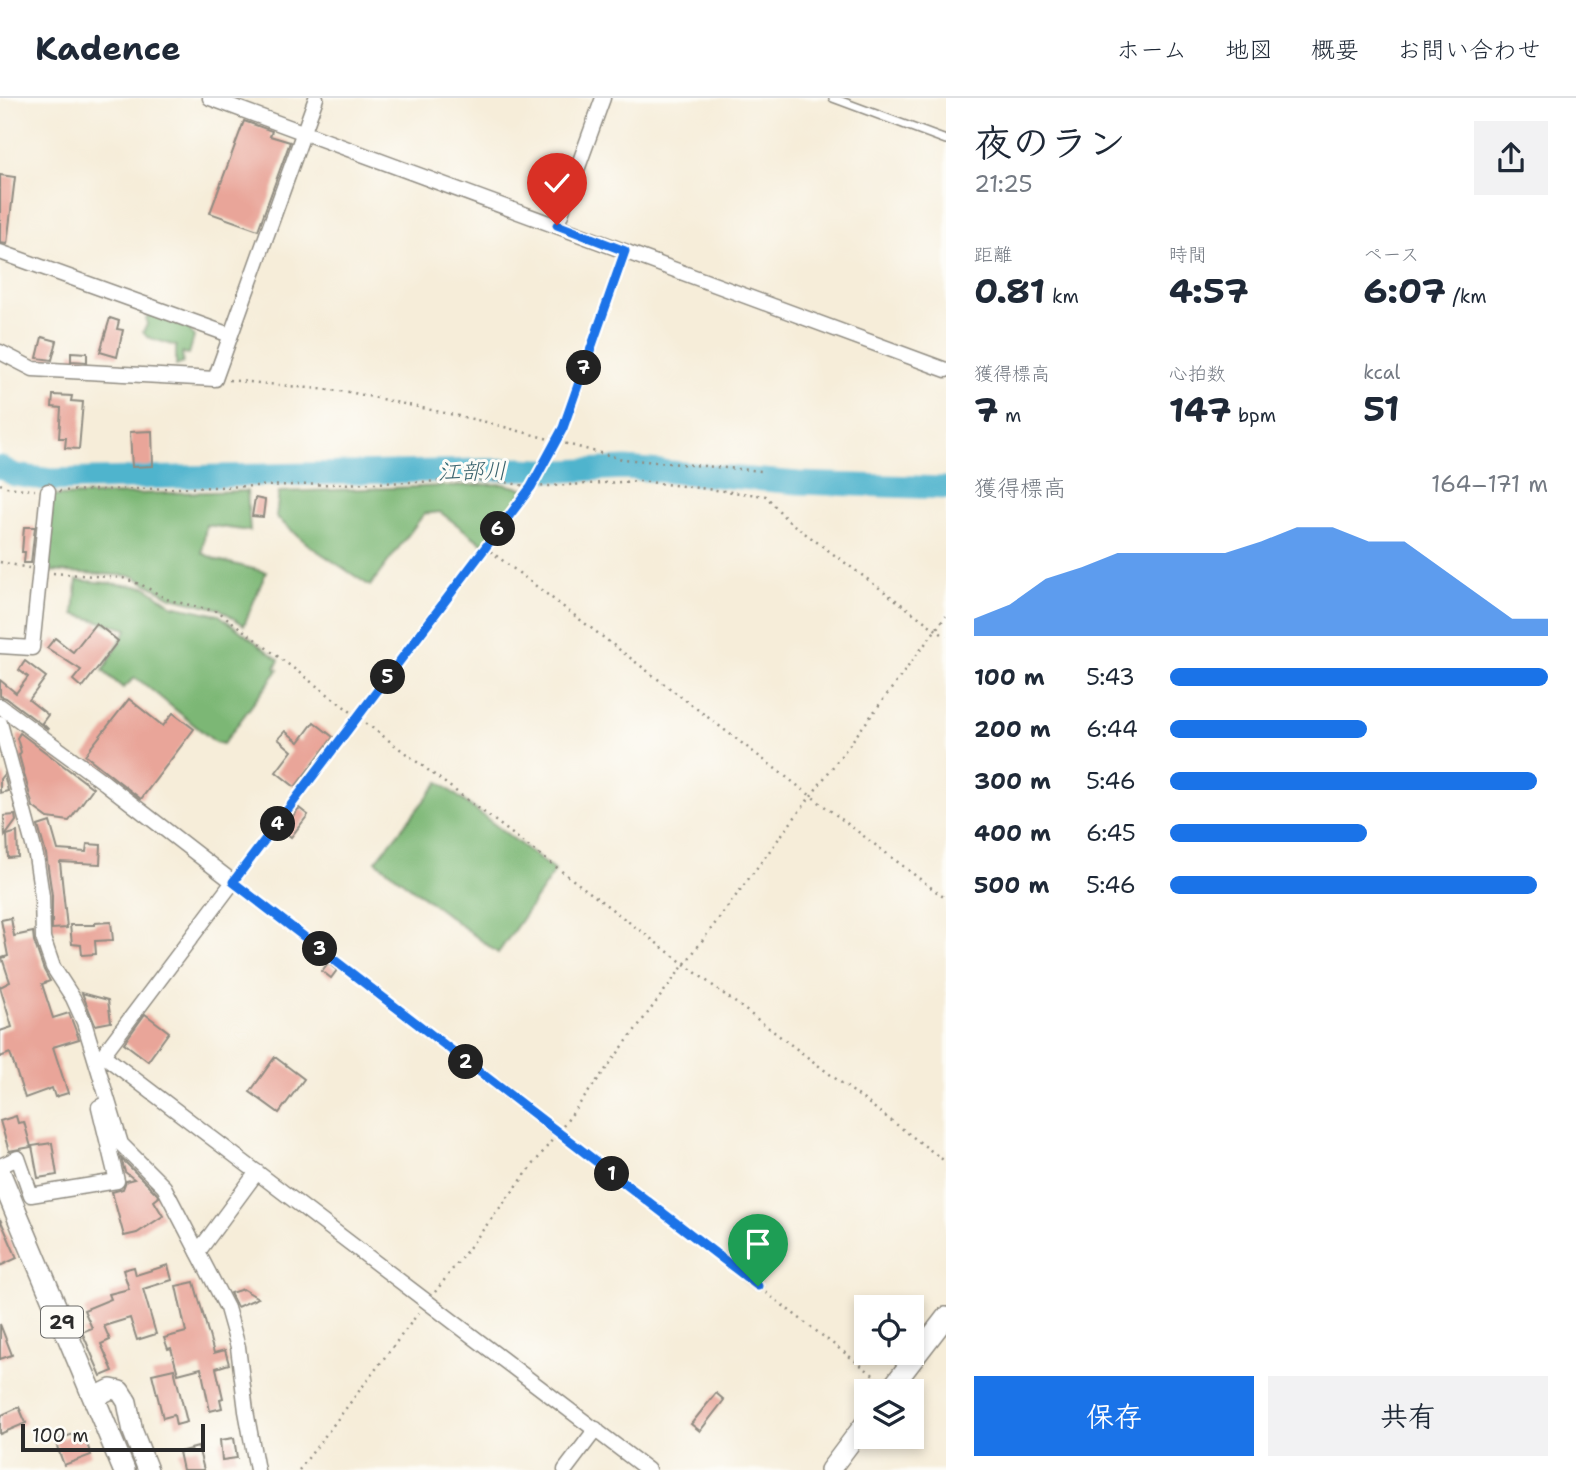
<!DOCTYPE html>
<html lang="ja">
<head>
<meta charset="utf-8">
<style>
  :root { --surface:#fff; --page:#f2f2f3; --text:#1f2937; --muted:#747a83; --line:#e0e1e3; --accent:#1a73e8 }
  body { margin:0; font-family:"Shantell Sans","Klee One",sans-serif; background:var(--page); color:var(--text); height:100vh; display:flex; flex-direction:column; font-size:26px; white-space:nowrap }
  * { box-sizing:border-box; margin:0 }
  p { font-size:23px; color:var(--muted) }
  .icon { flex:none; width:38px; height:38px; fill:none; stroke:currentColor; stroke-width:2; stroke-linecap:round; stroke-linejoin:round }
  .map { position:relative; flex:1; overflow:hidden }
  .sheet { display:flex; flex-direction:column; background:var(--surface); width:630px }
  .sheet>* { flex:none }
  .tools { position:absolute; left:854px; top:1197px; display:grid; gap:14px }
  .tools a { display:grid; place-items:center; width:70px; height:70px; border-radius:0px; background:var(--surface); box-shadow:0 4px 10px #0003; font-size:35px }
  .scale { position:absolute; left:21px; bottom:18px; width:184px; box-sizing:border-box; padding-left:7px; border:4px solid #2b2b2b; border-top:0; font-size:19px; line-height:24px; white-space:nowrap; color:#2b2b2b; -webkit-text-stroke:5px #fdfcf7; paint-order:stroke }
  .pin { position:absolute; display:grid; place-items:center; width:60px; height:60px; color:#fff; margin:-72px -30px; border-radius:50% 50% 50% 0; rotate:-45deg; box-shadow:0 0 7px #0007 }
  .pin .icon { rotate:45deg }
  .km { position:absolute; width:35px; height:35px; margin:-18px; border-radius:50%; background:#222; color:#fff; font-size:19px; line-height:35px; text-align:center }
  .round { display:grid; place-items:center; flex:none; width:74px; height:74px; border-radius:0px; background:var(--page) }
  .summary { display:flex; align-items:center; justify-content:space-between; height:119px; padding:0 28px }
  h1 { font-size:38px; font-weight:700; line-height:52px }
  .figures { display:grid; grid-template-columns:repeat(3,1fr); gap:10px; height:119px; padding:7px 28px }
  .figures div { display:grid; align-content:center }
  .figures b { font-size:35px; font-weight:700 }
  .figures small { font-size:19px; font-weight:400 }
  .figures p { font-size:19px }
  .chart { height:196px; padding:14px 28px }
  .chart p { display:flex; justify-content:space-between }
  .chart svg { width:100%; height:126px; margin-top:7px; fill:var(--accent); opacity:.7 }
  .cta { display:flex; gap:14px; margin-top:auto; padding:14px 28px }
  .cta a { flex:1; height:80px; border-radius:0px; background:var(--accent); color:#fff; font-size:28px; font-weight:700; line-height:80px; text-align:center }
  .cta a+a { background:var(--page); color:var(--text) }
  ul { padding:0 28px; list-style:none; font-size:23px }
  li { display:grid; grid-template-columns:112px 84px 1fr; align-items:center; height:52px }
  li i { height:18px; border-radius:9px; background:var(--accent) }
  header { display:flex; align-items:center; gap:42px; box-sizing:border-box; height:98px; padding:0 35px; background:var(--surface); border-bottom:2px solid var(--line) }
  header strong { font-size:33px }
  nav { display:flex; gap:38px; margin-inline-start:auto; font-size:24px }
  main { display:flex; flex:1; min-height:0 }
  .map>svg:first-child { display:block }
  .forest { fill:#7cb775; stroke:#547150; stroke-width:2 }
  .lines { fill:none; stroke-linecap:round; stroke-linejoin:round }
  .river { stroke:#4fb4cd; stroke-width:23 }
  .building { fill:#e9a599 }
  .lane-casing { stroke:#908c82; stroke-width:10 }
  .street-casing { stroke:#908c82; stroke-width:17 }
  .secondary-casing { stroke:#908c82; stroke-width:22 }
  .primary-casing { stroke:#908c82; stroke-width:24 }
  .path { stroke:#908c82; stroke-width:2.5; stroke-dasharray:2 5; stroke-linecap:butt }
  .lane { stroke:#fff; stroke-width:7 }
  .street { stroke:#fff; stroke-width:14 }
  .secondary { stroke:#fff; stroke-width:19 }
  .primary { stroke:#fff; stroke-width:21 }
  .route-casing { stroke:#fff; stroke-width:14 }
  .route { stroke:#1a73e8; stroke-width:9 }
  .labels { text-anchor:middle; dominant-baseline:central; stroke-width:6; stroke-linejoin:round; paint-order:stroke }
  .shield { fill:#fdfcf7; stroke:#6a6a68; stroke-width:2 }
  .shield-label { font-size:19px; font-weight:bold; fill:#2b2b2b }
  .water-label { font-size:23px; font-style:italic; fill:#39626c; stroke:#fdfcf7 }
</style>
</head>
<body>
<header>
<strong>Kadence</strong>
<nav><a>ホーム</a><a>地図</a><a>概要</a><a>お問い合わせ</a></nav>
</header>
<main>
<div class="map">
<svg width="946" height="1372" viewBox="0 0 946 1372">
  <rect width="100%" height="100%" fill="#fdfcf7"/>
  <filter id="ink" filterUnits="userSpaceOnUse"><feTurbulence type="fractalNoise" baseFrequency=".0143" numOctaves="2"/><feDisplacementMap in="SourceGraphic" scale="14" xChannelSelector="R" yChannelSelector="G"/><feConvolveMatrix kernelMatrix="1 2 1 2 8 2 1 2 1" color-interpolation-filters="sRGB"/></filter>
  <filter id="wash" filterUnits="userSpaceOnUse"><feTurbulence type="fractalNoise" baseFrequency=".00686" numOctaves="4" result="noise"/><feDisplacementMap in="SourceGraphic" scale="28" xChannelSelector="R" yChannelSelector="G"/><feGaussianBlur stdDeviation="1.57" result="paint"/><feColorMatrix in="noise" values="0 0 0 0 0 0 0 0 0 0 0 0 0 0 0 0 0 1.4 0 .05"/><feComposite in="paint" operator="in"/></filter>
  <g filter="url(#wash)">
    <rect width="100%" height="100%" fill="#f6edd9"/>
    <g class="forest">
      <path d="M152,216L183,220L194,239L189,256L182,255L183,265L176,268V248L147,239L143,234L147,227L146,221Z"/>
      <path d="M503,386L525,391L483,446L440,414L424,416L370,488L310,448L276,419L279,394Z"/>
      <path d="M247,393L250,433L206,427L202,455L217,462L266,474L244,527L220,511L171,499L133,478L50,473L47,467L52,398Z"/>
      <path d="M77,482L146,489L172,507L219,517L279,562L275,570L278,572L223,646L215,644L143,585L135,580L123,590L103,573L127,531L74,516Z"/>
      <path d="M439,684L555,773L498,855L376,763Z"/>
    </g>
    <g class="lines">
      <path class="river" d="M0,369L15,377L51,382L520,371L562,373L626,370L798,385L946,390"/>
    </g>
    <g id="blocks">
      <g class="building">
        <path d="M244,23L272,33L270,38L290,44L258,132L210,115Z"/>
        <path d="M0,77L15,79L7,146L0,145Z"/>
        <path d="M110,220L119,223L117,231L123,232L117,259L100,254Z"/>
        <path d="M42,239L57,243L52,262L37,260Z"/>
        <path d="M71,254L87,255V264L71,263Z"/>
        <path d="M53,297L72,298L71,303L83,304L79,351L65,350L66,340H59L61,310L52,309Z"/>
        <path d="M152,333L153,368L132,369L130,334Z"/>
        <path d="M255,400L265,402L263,419L252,418Z"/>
        <path d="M24,429H35L31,465H24L25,454H22Z"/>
        <path d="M96,525L118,543L82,590L73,582L81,572L47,550L55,540L73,554Z"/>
        <path d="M25,563L46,579L29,602L48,617L42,625L49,632L6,600L0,598V582L16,595L28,579L19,572Z"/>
        <path d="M129,601L163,628L173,615L194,631L141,701L85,657Z"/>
        <path d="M314,624L333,639L295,689L276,674L292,653L278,641L285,633L299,644Z"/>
        <path d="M20,635L93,690L69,723L48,720L33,709L19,657L21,654L17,640Z"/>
        <path d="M4,676L8,693L0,695V681Z"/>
        <path d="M299,710L308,717L291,739L282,732Z"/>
        <path d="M15,717L16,723L5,738L4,718Z"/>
        <path d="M50,724L58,752L86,754L87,746L101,747L100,766L60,764L67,830L52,831V797L46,756L38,728Z"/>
        <path d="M17,734L18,759L8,760L7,737Z"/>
        <path d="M11,820L14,838L33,834L34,843L44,872L50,883L42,886L53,920L69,915L79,941L53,949L68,995L55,999L52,990L25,1000L10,955L0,959V933L12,929L0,889L10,884L2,860L8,858L1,822Z"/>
        <path d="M111,824L113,842L95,843L96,856L82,857L81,847L72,846L70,827H95V825Z"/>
        <path d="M328,865L337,872L331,880L322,873Z"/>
        <path d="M82,895L108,902L111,924L95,927Z"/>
        <path d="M145,916L169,934L148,963L124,945Z"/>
        <path d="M275,959L304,981L279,1015L250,994Z"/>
        <path d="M16,1018L18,1025L24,1024L31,1049L9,1053L0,1023Z"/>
        <path d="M52,1045L57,1077L38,1080L32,1048Z"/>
        <path d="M121,1060L156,1095L159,1099L154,1103L163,1118L137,1135L124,1138L112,1094L123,1091L126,1083L134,1081L125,1074Z"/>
        <path d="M0,1121L17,1160L0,1168Z"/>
        <path d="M168,1167L172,1182L143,1191L156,1236L137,1242L130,1220L104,1228L110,1242L101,1246L113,1273L101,1278L82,1234L92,1230L84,1212L111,1201L109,1196L129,1191L123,1172L134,1169L136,1177Z"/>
        <path d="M194,1184L214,1255L225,1252L229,1266L216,1270L223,1300L220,1301L222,1310L210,1313L201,1270L178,1276L171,1250L168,1251L164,1240L186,1234L176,1188Z"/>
        <path d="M243,1191L258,1200L237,1209L230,1195Z"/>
        <path d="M0,1226L12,1257L0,1261Z"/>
        <path d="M174,1271L187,1324L176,1327L174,1317L163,1320L152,1276Z"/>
        <path d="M716,1295L724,1302L700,1333L691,1326Z"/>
        <path d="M19,1309L26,1325L0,1336V1318Z"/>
        <path d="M73,1336L75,1342L84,1338L91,1357L64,1367L55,1343Z"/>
        <path d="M234,1340L237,1360L222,1362L220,1342Z"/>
        <path d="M198,1349L204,1372H183L179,1354Z"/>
      </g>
    </g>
  </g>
  <g filter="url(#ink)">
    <use href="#blocks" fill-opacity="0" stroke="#908c82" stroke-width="2"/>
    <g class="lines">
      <defs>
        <g id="lane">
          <path d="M833,0L946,42"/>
          <path d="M233,784L558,1035"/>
        </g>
        <g id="street">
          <path d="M210,0L946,272"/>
          <path d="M557,127L603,0"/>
          <path d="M0,154L230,237"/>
          <path d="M0,254L33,271L215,281L316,0"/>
          <path d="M0,548L32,550L48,393"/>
          <path d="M0,608L105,685L233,784L99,962"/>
          <path d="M0,625L36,758L42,798L43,840L53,869L73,900L84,924L121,1046L164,1089L227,1210L238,1249L246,1313L257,1372"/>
          <path d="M103,957L648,1372"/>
          <path d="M0,1068L18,1060L31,1097L117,1083L99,1009L107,1005"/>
          <path d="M198,1154L257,1074"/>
          <path d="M565,1372L596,1331"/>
        </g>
        <g id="secondary">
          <path d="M889,1293L946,1219"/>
          <path d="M95,1299L111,1291L120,1293L127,1304L133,1334L148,1372"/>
          <path d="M830,1372L866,1324"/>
        </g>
        <path id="primary" d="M0,1076L124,1372"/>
      </defs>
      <use href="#lane" class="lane-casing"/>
      <use href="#street" class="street-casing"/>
      <use href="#secondary" class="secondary-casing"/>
      <use href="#primary" class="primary-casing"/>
      <g class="path">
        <path d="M229,282L349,294L486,324L622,361L762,373"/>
        <path d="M0,386L6,389L35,392"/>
        <path d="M59,393L493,382L531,389L640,383L766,398L787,422L946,539"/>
        <path d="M485,449L946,801"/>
        <path d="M0,464L29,470"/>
        <path d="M53,475L123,480L142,487L169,502L219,514L946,1064"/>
        <path d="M241,773L531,389L563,330L620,167"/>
        <path d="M563,1028L946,518"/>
        <path d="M566,1041L880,1282"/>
        <path d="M435,1194L553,1041"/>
        <path d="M299,1372L420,1213"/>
      </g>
      <use href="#lane" class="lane"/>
      <use href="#street" class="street"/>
      <use href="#secondary" class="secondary"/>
      <use href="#primary" class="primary"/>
    </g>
  </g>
  <g class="lines" filter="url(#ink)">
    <defs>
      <path id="route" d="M557,127L625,153L563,330L531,389L233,784L758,1188"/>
    </defs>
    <use href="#route" class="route-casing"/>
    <use href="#route" class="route"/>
  </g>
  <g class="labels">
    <rect class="shield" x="41" y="1208.5" width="42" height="31" rx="5"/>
    <g class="shield-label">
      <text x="62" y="1224">29</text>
    </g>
    <g class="water-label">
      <text transform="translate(472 373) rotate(-1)">江部川</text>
    </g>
  </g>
</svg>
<div class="tools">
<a><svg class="icon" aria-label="locate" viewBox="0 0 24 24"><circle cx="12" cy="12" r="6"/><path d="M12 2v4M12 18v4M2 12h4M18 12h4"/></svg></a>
<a><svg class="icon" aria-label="layers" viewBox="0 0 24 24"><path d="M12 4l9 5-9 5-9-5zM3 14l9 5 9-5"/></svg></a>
</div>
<div class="scale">100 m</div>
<div class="pin" style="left:758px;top:1188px;background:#1e9e55"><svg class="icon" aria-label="arrive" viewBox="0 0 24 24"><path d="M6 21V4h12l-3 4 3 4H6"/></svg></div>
<div class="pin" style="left:557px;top:127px;background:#d93025"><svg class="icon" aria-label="check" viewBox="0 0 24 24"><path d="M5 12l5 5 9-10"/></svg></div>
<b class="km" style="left:612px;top:1076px">1</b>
<b class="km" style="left:466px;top:964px">2</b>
<b class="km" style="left:320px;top:851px">3</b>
<b class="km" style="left:278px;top:726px">4</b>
<b class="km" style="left:388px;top:579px">5</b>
<b class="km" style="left:498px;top:431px">6</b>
<b class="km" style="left:584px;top:270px">7</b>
</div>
<section class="sheet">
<div class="summary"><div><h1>夜のラン</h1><p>21:25</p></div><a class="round"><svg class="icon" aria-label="share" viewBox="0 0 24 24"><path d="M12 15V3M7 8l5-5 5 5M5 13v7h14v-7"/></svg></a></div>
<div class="figures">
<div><p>距離</p><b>0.81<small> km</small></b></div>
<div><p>時間</p><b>4:57</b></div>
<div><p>ペース</p><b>6:07<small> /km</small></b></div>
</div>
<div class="figures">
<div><p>獲得標高</p><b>7<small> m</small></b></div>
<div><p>心拍数</p><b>147<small> bpm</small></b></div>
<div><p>kcal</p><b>51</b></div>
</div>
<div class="chart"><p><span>獲得標高</span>164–171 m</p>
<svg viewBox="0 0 160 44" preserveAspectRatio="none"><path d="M0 44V38L10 33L20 24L30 20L40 15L50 15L60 15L70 15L80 11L90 6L100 6L110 11L120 11L130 20L140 29L150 38L160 38V44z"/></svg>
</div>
<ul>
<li><b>100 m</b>5:43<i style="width:100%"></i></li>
<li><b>200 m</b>6:44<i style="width:52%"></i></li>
<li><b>300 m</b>5:46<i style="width:97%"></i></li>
<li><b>400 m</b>6:45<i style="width:52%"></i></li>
<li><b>500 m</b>5:46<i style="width:97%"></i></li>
</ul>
<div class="cta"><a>保存</a><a>共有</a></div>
</section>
</main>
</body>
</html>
